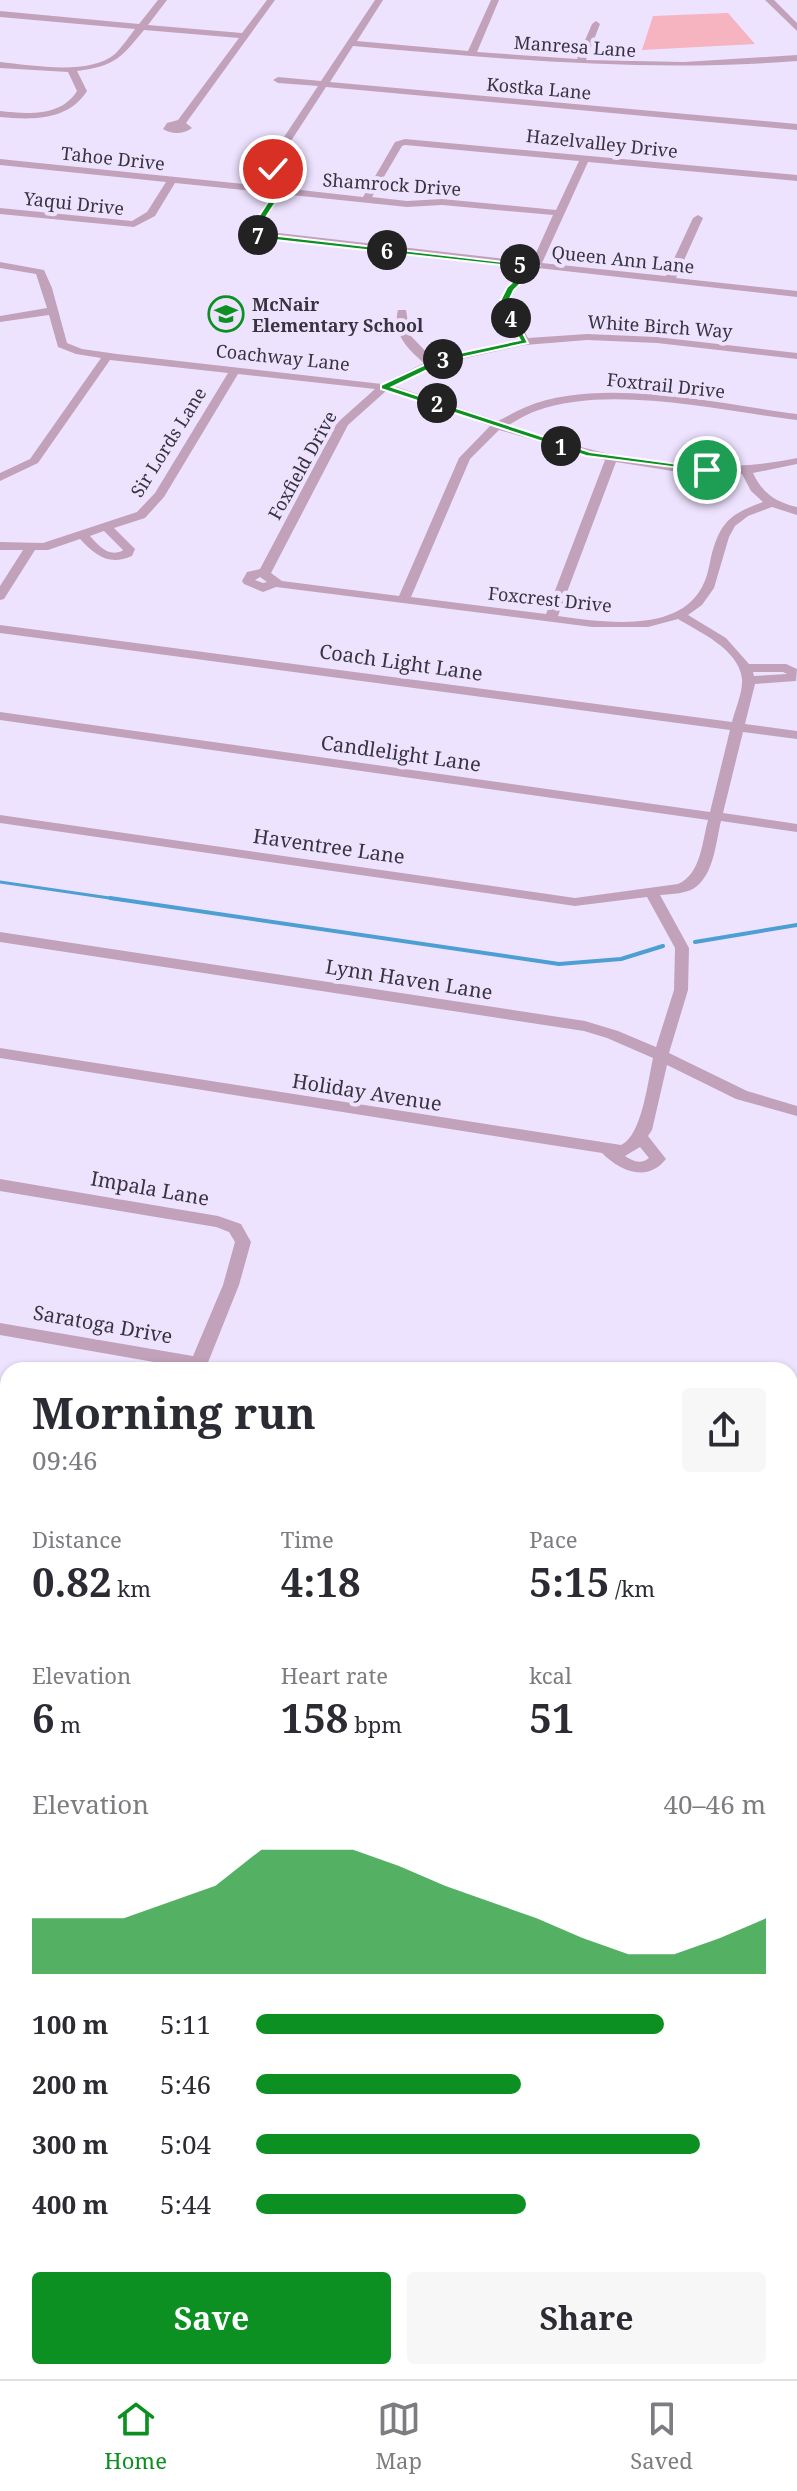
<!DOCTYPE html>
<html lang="en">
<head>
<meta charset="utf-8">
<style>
  :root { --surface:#fff; --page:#f7f7f7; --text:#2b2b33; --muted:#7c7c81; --line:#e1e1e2; --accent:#0c9021 }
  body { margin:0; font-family:"Noto Serif",serif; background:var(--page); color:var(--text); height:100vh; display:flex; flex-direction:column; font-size:30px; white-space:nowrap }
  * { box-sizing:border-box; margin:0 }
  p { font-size:26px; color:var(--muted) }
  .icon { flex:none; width:44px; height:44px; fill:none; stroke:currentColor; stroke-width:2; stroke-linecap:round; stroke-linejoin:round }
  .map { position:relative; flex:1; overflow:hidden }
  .side { position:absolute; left:0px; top:1362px; width:798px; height:1018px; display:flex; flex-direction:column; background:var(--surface); border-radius:24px 24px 0 0; box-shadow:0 2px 6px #0004 }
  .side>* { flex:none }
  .pin { position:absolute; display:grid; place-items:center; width:68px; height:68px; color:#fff; margin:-34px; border:4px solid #fff; border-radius:50%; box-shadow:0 2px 8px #0007 }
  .km { position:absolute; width:40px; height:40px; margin:-20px; border-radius:50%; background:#222; color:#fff; font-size:22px; line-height:40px; text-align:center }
  .round { display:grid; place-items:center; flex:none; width:84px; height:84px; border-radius:8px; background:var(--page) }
  .headline { display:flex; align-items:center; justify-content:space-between; height:136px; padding:0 32px }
  h1 { font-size:44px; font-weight:700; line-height:60px }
  .stats { display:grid; grid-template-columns:repeat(3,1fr); gap:12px; height:136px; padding:8px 32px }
  .stats div { display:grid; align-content:center }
  .stats b { font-size:40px; font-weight:700 }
  .stats small { font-size:22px; font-weight:400 }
  .stats p { font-size:22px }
  .chart { height:224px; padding:16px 32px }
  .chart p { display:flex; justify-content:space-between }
  .chart svg { width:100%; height:144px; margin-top:8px; fill:var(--accent); opacity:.7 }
  .primary-button { display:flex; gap:16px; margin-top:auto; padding:16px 32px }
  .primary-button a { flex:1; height:92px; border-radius:8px; background:var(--accent); color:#fff; font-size:32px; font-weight:700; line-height:92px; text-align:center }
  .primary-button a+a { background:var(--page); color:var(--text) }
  ul { padding:0 32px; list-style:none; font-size:26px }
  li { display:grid; grid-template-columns:128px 96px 1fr; align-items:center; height:60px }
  li i { height:20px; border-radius:10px; background:var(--accent) }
  .menu { display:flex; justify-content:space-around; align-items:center; height:112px; border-top:2px solid var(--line); background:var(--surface); font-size:22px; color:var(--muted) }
  .menu a { display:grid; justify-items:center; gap:4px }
  .menu .active { color:var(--accent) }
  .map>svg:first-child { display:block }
  .green { fill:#f6b3c0 }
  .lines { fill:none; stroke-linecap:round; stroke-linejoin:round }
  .stream-far2 { stroke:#4d9fd3; stroke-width:3 }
  .stream-far1 { stroke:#4d9fd3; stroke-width:4 }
  .stream { stroke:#4d9fd3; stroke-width:5 }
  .minor { fill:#c2a2bb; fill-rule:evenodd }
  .highway { fill:#905084; fill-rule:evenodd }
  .route { fill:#0c9021; stroke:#fff; stroke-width:2 }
  .labels { text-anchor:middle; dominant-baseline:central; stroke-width:8; stroke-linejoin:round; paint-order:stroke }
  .far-street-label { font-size:18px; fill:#38343f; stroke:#eee3ff }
  .far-poi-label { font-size:18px; font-weight:bold; fill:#38343f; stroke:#eee3ff; text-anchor:start }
  .street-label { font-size:20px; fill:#38343f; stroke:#eee3ff }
</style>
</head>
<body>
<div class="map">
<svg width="797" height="2379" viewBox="0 0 797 2379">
  <rect width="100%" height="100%" fill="#eee3ff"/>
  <path class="green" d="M728,13L755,44L642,50L653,16Z"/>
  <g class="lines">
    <path class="stream-far2" d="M0,882L123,900"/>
    <g class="stream-far1">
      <path d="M110,898L559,964L621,959L663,946"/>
      <path d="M695,942L797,925"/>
    </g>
    <g class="stream">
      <path d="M790,2049L797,2045"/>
      <path d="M0,2203L8,2202"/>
    </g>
    <g class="minor">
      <path d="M158,0H167L148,25L242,33L267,0H275L186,123L192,128C184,134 172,135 163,129L167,123L178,120L239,38L144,30C121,58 115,66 77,71L87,91C68,121 32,120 0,117V111C27,114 61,117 77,91L68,72L0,68V62C31,65 89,76 115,54C122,47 129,37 135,29L0,17V11L139,24Z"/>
      <path d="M375,0H383L357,41L468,51L491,0H499L477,52L577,59L592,24L596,21L600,24L586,60L684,62L797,55V61C648,73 502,59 353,46L330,82L797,124V130L326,87L278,161L283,188L363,197L395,142L405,139L797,175V181L588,162L542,263L666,276L693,218L698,215L703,218L676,278L797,291V297L538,268L515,290L509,303L528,338L587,334L657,337L797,353V359L657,343L587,340L525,345L435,365L394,386L498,421C507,416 517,411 526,407C600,376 719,404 797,414V420C720,411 610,384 536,411C527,414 517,420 509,425C602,457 699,479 797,458V464L753,473C762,493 776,502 797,507V515L772,507L748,516L735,526L729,537L714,588L702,605L688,615L726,638L749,664H786L797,669L796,681L755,684L745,724L797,731V739L743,732L723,813L797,824V832L721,821C716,842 714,872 697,886C688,894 671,894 660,895L689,948L688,990L669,1053L747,1091L797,1106V1116L736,1099L667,1065L652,1130L648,1136L666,1159C647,1183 620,1171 602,1153L0,1058V1048L621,1145C642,1136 648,1080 653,1058L607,1038L584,1031L0,942V932L585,1021L618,1031L656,1047L674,990L675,948L647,897L575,906L0,823V815L575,898L678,884C701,874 702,842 708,820L0,720V712L710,812L730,730L0,633V625L732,722C735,710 743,692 742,679C739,649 699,632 678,619L648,627H592L276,587L263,592L244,584L242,581L247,572L260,569L337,423L375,389L238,374L164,497L145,518L114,528L135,549L132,556C109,566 96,556 80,539L48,550H35L4,599L0,600V586L23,550H0V542L43,543L137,512L155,493L228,373L110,360L38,463L0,481V473L30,459L101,358L76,354L58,347L49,315L0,322V316L47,308L36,274L0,268V262L44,270L52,288L67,343L82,349L117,354L382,384L424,363C407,349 392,333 398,310H406L410,335L433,359L519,340L499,303L506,287L528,267L252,236L250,228L273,193L175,183L155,216L134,227L0,214V208L132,221L147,212L166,182L0,165V159L273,187L268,161L318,86L278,83L273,80L278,77L321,81ZM405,145L579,161L556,210L442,199L407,201L372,197L402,146ZM282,194L407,207L442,205L553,215L532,262L261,231L260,228ZM386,391L421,400L490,426L459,458L399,596L282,581L271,573L348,425ZM499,430L605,460L546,614L411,597L470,459ZM616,462L685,473L742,474L751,491L763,502C730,514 720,522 711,557C709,567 707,578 702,587C677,634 602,622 558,616ZM104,531L123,550L122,551C108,557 99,546 90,536ZM260,577L267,582L263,583L255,580ZM753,672H783L787,674L754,676ZM640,1147L649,1158C640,1165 633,1161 625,1156Z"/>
      <path d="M765,0H774L797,23V31Z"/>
      <path d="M0,1179L218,1216L241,1224L251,1242L239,1285L205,1370H187L188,1368L0,1335V1323L193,1356L223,1285L235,1242L229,1232L216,1227L0,1191Z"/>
      <path d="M0,1480L8,1481V1495L0,1494Z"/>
      <path d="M790,1731L797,1733V1749L790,1747Z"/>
      <path d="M797,1817V1842L790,1845V1820Z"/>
      <path d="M797,1939V1960L790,1962V1941Z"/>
      <path d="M8,2149V2171L0,2172V2150Z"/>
    </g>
    <g class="highway">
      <path d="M797,2102V2130L790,2132V2104Z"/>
      <path d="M797,2212V2242L790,2243V2213Z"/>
      <path d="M8,2246V2276L0,2277V2247Z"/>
      <path d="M797,2258V2288L790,2289V2259Z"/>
      <path d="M8,2288V2320L0,2321V2289Z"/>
      <path d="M8,2342V2372H13L0,2375V2343Z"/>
      <path d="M473,2372H527L530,2379H476Z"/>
    </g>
  </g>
  <path class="route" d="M273,166L277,169L283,191L259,228L262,234L539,266L514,290L508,303L528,343L446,361L392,387L590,452L707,468L711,472L586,456L381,389V385L441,357L520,340L499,303L507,287L528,268L257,238L250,232L251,228L275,191L269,169Z"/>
  <defs>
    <symbol id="school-ring" viewBox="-11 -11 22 22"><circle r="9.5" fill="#eee3ff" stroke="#0c9021" stroke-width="1.5"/><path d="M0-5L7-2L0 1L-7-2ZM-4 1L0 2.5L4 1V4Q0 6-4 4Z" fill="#0c9021"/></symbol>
  </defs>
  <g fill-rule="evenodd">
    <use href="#school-ring" x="206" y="294" width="40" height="40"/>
  </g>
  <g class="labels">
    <g class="far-street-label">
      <text transform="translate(575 46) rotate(4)">Manresa Lane</text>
      <text transform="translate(539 88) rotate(5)">Kostka Lane</text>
      <text transform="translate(602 143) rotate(6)">Hazelvalley Drive</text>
      <text transform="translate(113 158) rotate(6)">Tahoe Drive</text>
      <text transform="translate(392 184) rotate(4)">Shamrock Drive</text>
      <text transform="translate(74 203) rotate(6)">Yaqui Drive</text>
      <text transform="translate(623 259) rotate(6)">Queen Ann Lane</text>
      <text transform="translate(660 326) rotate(4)">White Birch Way</text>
      <text transform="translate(283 357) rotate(6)">Coachway Lane</text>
      <text transform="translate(666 385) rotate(6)">Foxtrail Drive</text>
      <text transform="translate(168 442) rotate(-58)">Sir Lords Lane</text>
      <text transform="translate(302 465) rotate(-61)">Foxfield Drive</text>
      <text transform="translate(550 599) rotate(6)">Foxcrest Drive</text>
    </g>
    <g class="far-poi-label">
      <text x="252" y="304">McNair<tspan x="252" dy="21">Elementary School</tspan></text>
    </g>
    <g class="street-label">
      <text transform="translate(401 662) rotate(8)">Coach Light Lane</text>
      <text transform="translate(401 753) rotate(8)">Candlelight Lane</text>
      <text transform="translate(329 846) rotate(8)">Haventree Lane</text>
      <text transform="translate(409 979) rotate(9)">Lynn Haven Lane</text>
      <text transform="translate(367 1092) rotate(9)">Holiday Avenue</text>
      <text transform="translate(150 1188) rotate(10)">Impala Lane</text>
      <text transform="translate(103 1324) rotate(10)">Saratoga Drive</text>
    </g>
  </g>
</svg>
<div class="pin" style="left:707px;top:470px;background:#1e9e55"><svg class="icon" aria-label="arrive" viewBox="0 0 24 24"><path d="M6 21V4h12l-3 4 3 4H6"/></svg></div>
<div class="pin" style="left:273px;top:169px;background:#d93025"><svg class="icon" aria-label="check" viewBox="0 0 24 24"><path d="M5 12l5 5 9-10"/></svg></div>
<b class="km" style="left:561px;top:446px">1</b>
<b class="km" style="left:437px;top:403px">2</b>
<b class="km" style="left:443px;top:359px">3</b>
<b class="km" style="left:511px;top:318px">4</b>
<b class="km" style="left:520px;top:264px">5</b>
<b class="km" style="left:387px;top:250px">6</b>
<b class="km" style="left:258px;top:235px">7</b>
<section class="side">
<div class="headline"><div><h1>Morning run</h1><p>09:46</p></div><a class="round"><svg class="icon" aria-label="share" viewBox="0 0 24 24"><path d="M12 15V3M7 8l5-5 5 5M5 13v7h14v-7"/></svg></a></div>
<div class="stats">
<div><p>Distance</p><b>0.82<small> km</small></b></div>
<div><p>Time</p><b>4:18</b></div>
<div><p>Pace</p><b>5:15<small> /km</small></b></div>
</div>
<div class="stats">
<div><p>Elevation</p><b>6<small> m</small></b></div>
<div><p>Heart rate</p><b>158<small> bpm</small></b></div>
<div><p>kcal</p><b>51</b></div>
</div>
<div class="chart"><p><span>Elevation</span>40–46 m</p>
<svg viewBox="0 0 160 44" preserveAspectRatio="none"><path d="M0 44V27L10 27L20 27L30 22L40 17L50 6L60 6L70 6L80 11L90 17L100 22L110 27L120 33L130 38L140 38L150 33L160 27V44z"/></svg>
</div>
<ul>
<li><b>100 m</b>5:11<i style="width:80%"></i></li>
<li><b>200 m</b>5:46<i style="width:52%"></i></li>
<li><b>300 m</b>5:04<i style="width:87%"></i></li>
<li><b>400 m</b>5:44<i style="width:53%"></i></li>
</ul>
<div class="primary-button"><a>Save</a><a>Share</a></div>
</section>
</div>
<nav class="menu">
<a class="active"><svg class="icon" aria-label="home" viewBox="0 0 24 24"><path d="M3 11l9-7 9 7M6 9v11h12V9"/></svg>Home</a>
<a><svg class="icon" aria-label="map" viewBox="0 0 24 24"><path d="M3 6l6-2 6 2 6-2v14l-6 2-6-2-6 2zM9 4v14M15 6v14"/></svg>Map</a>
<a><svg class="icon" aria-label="saved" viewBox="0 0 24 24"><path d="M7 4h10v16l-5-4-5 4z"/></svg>Saved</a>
</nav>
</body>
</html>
